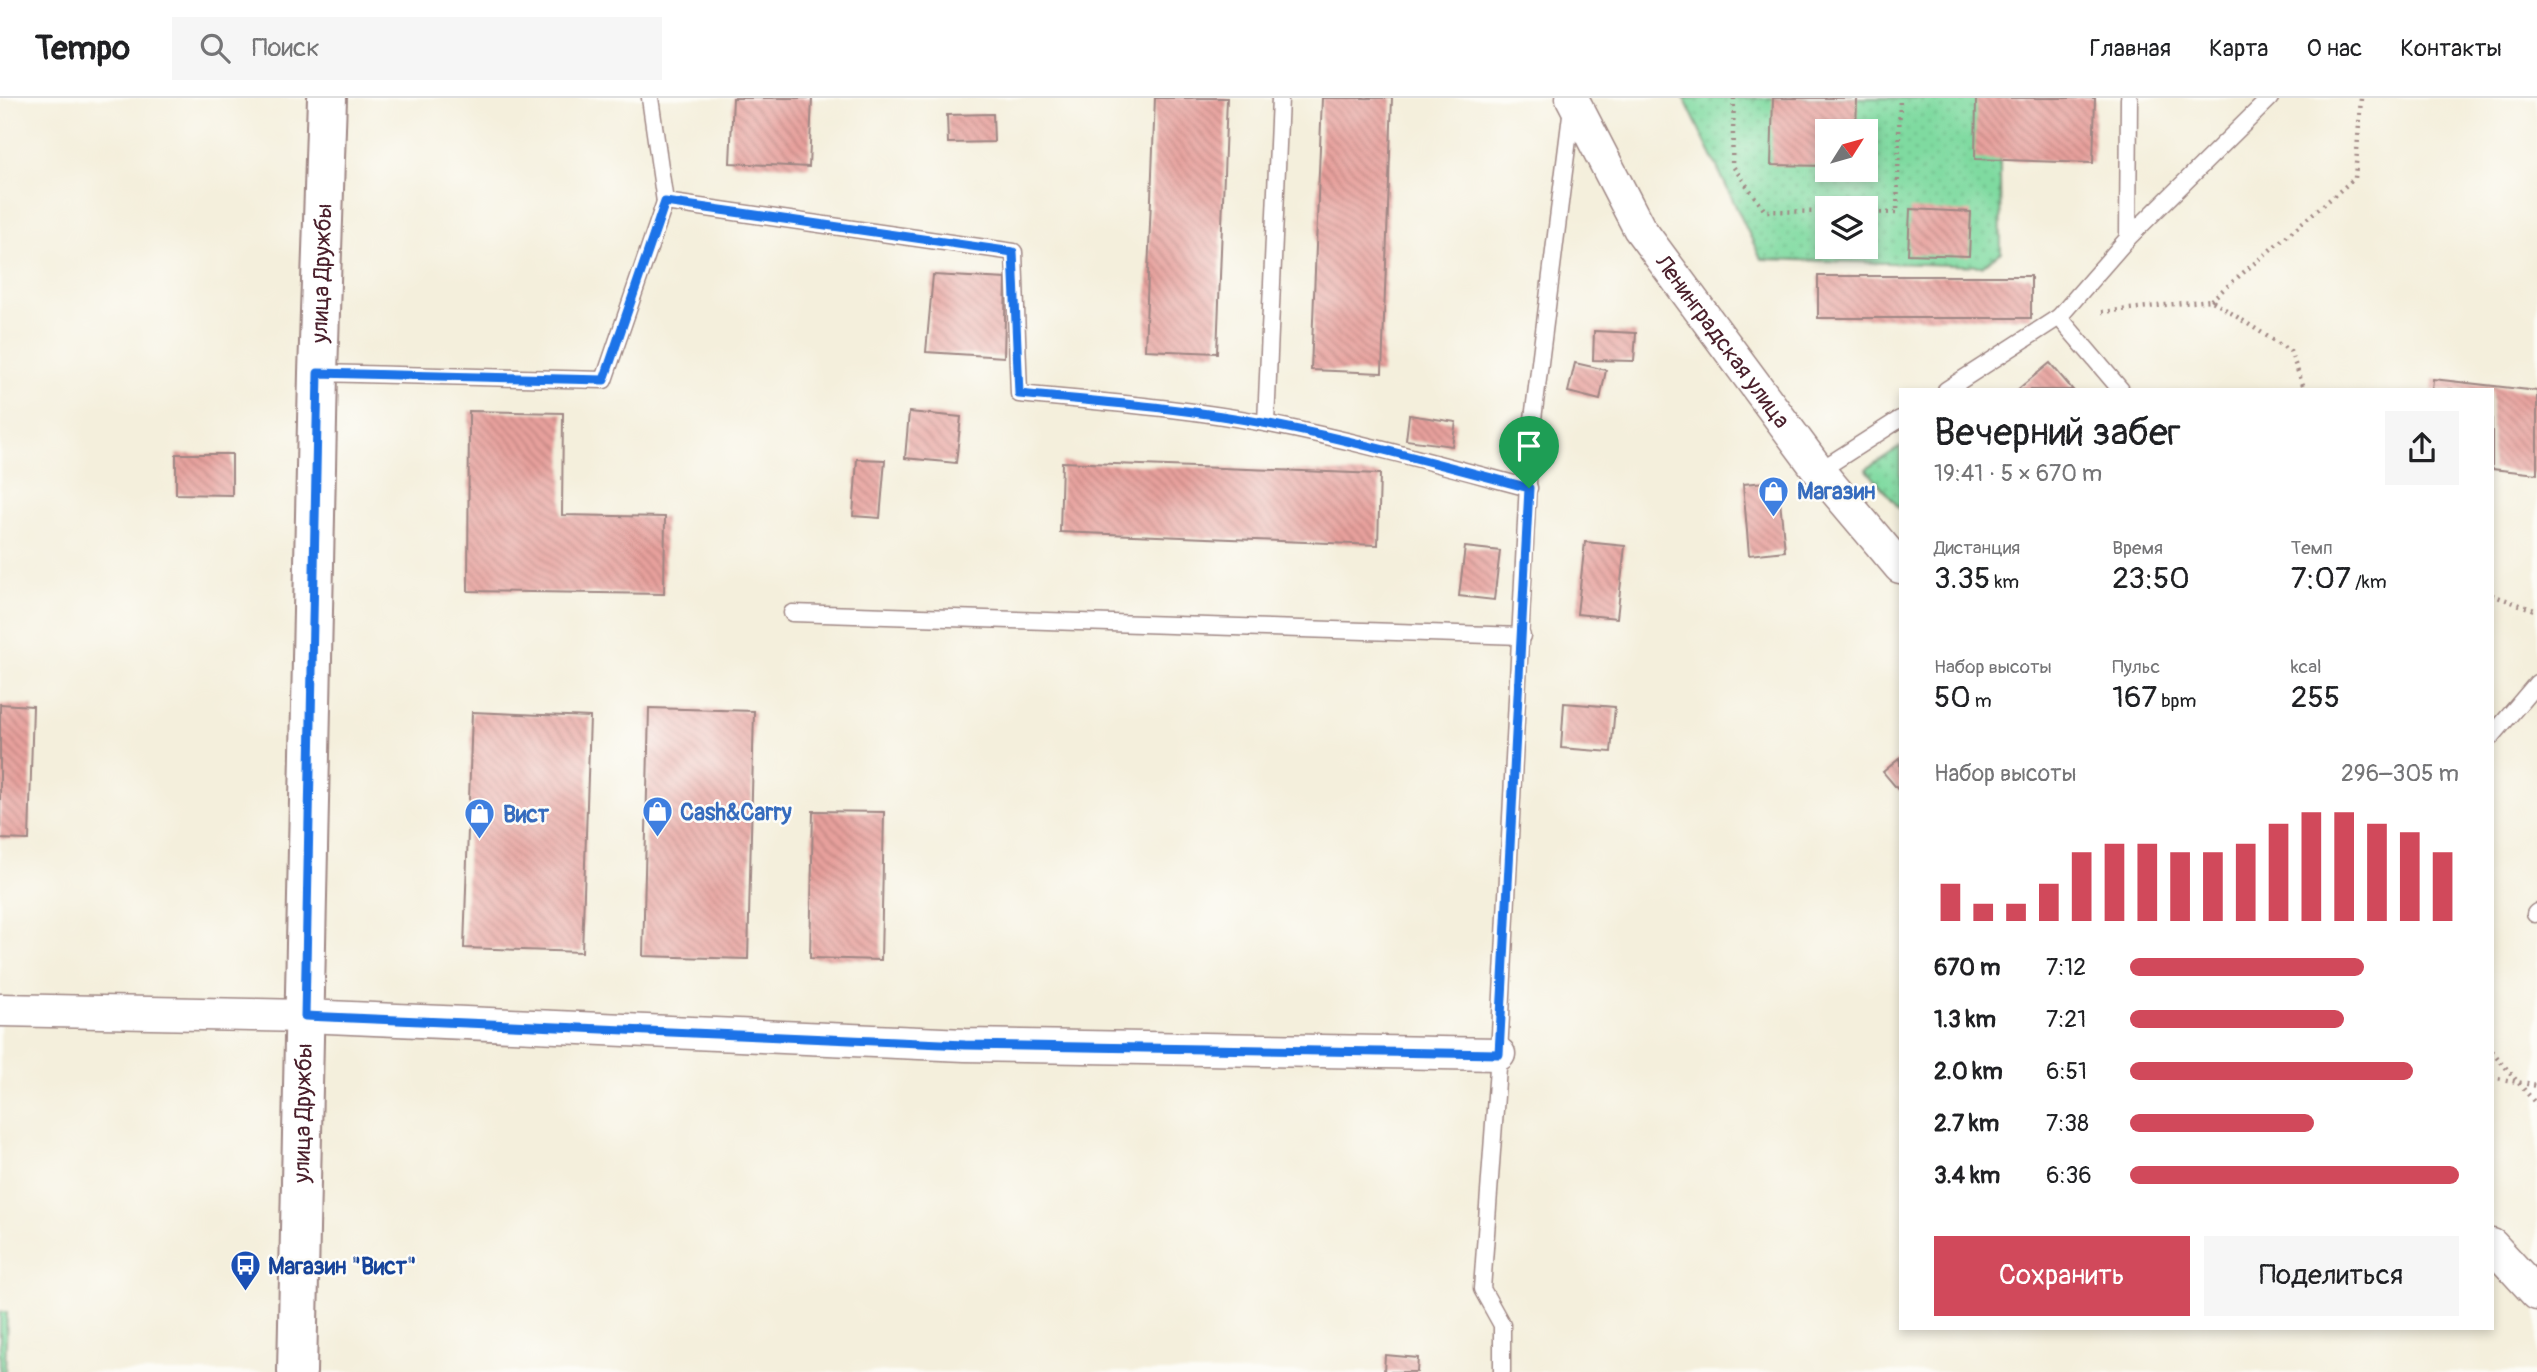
<!DOCTYPE html>
<html lang="ru">
<head>
<meta charset="utf-8">
<style>
  :root { --surface:#fff; --page:#f6f6f6; --text:#202124; --muted:#757577; --line:#e0e0e0; --accent:#d1495b }
  body { margin:0; font-family:Pangolin,sans-serif; background:var(--page); color:var(--text); height:100vh; display:flex; flex-direction:column; font-size:26px; white-space:nowrap }
  * { box-sizing:border-box; margin:0 }
  p { font-size:23px; color:var(--muted) }
  .icon { flex:none; width:38px; height:38px; fill:none; stroke:currentColor; stroke-width:2; stroke-linecap:round; stroke-linejoin:round }
  .map { position:relative; flex:1; overflow:hidden }
  .panel { position:absolute; left:1899px; top:290px; width:595px; height:942px; display:flex; flex-direction:column; background:var(--surface); border-radius:0px; box-shadow:0 4px 10px #0003 }
  .panel>* { flex:none }
  .needle { width:46px; rotate:53deg }
  .fabs { position:absolute; left:1815px; top:21px; display:grid; gap:14px }
  .fabs a { display:grid; place-items:center; width:63px; height:63px; border-radius:0px; background:var(--surface); box-shadow:0 4px 10px #0003; font-size:35px }
  .pin { position:absolute; display:grid; place-items:center; width:60px; height:60px; color:#fff; margin:-72px -30px; border-radius:50% 50% 50% 0; rotate:-45deg; box-shadow:0 0 7px #0007 }
  .pin .icon { rotate:45deg }
  .round { display:grid; place-items:center; flex:none; width:74px; height:74px; border-radius:0px; background:var(--page) }
  .headline { display:flex; align-items:center; justify-content:space-between; height:119px; padding:0 35px }
  h1 { font-size:38px; font-weight:600; line-height:52px }
  .metrics { display:grid; grid-template-columns:repeat(3,1fr); gap:10px; height:119px; padding:7px 35px }
  .metrics div { display:grid; align-content:center }
  .metrics b { font-size:30px; font-weight:600 }
  .metrics small { font-size:19px; font-weight:400 }
  .metrics p { font-size:19px }
  .chart { height:196px; padding:14px 35px }
  .chart p { display:flex; justify-content:space-between }
  .chart svg { width:100%; height:126px; margin-top:7px; stroke:var(--accent); stroke-width:6 }
  .primary-button { display:flex; gap:14px; margin-top:auto; padding:14px 35px }
  .primary-button a { flex:1; height:80px; border-radius:0px; background:var(--accent); color:#fff; font-size:28px; font-weight:600; line-height:80px; text-align:center }
  .primary-button a+a { background:var(--page); color:var(--text) }
  ul { padding:0 35px; list-style:none; font-size:23px }
  li { display:grid; grid-template-columns:112px 84px 1fr; align-items:center; height:52px }
  li i { height:18px; border-radius:9px; background:var(--accent) }
  header { display:flex; align-items:center; gap:42px; box-sizing:border-box; height:98px; padding:0 35px; background:var(--surface); border-bottom:2px solid var(--line) }
  header strong { font-size:33px }
  nav { display:flex; gap:38px; margin-inline-start:auto; font-size:24px }
  .search { width:490px; height:63px; background:var(--page); display:flex; align-items:center; gap:18px; box-sizing:border-box; padding:0 24px; border-radius:0px; color:var(--muted); font-size:26px }
  .map>svg:first-child { display:block }
  .grass { fill:url(#grass-dots); stroke:#647c66; stroke-width:2; fill-rule:evenodd }
  .pitch { fill:#7fdaa0; stroke:#647c66; stroke-width:2 }
  .building { fill:url(#building-back-hatch) }
  .lines { fill:none; stroke-linecap:round; stroke-linejoin:round }
  .service-casing { stroke:#9f8784; stroke-width:19 }
  .minor-casing { stroke:#9f8784; stroke-width:35 }
  .tertiary-casing { stroke:#9f8784; stroke-width:42 }
  .path { stroke:#9f8784; stroke-width:4.5; stroke-dasharray:2 5; stroke-linecap:butt }
  .service { stroke:#fff; stroke-width:16 }
  .minor { stroke:#fff; stroke-width:32 }
  .tertiary { stroke:#fff; stroke-width:38 }
  .route-casing { stroke:#fff; stroke-width:14 }
  .route { stroke:#1a73e8; stroke-width:9 }
  .labels { text-anchor:middle; dominant-baseline:central; stroke-width:5; stroke-linejoin:round; paint-order:stroke }
  .street-label { font-size:23px; fill:#4a1f2b; stroke:#fdfcf7 }
  .shop-label { font-size:23px; font-weight:bold; fill:#366cbe; stroke:#fdfcf7; text-anchor:start }
  .transit-label { font-size:23px; font-weight:bold; fill:#164399; stroke:#fdfcf7; text-anchor:start }
</style>
</head>
<body>
<header>
<strong>Tempo</strong>
<div class="search"><svg class="icon" aria-label="search" viewBox="0 0 24 24"><circle cx="10" cy="10" r="6"/><path d="M15 15l6 6"/></svg>Поиск</div>
<nav><a>Главная</a><a>Карта</a><a>О нас</a><a>Контакты</a></nav>
</header>
<div class="map">
<svg width="2537" height="1274" viewBox="0 0 2537 1274">
  <defs>
    <pattern id="grass-dots" width="8" height="8" patternUnits="userSpaceOnUse" patternTransform="scale(1.75)"><rect width="8" height="8" fill="#7fdaa0"/><path d="M2 2h.1M6 6h.1" fill="none" stroke="#6fbb8a" stroke-width="1.8" stroke-linecap="round"/></pattern>
    <pattern id="building-back-hatch" width="6" height="6" patternUnits="userSpaceOnUse" patternTransform="scale(1.75)"><rect width="6" height="6" fill="#e7a09c"/><path d="M-1 5l2 2M0 0l6 6M5-1l2 2" fill="none" stroke="#bd827f"/></pattern>
  </defs>
  <rect width="100%" height="100%" fill="#fdfcf7"/>
  <filter id="ink" filterUnits="userSpaceOnUse"><feTurbulence type="fractalNoise" baseFrequency=".0143" numOctaves="2"/><feDisplacementMap in="SourceGraphic" scale="14" xChannelSelector="R" yChannelSelector="G"/><feConvolveMatrix kernelMatrix="1 2 1 2 8 2 1 2 1" color-interpolation-filters="sRGB"/></filter>
  <filter id="wash" filterUnits="userSpaceOnUse"><feTurbulence type="fractalNoise" baseFrequency=".00686" numOctaves="4" result="noise"/><feDisplacementMap in="SourceGraphic" scale="28" xChannelSelector="R" yChannelSelector="G"/><feGaussianBlur stdDeviation="1.57" result="paint"/><feColorMatrix in="noise" values="0 0 0 0 0 0 0 0 0 0 0 0 0 0 0 0 0 1.4 0 .05"/><feComposite in="paint" operator="in"/></filter>
  <g filter="url(#wash)">
    <rect width="100%" height="100%" fill="#f4efdc"/>
    <g class="grass">
      <path d="M1684,0H1999L2001,154L1982,168L1761,161ZM1827,33H1866V72H1827ZM1827,110H1866V149H1827Z"/>
      <path d="M1900,349V411L1866,371Z"/>
    </g>
    <path class="pitch" d="M0,1214H7L5,1274H0Z"/>
    <g id="blocks">
      <g class="building">
        <path d="M733,0H812L809,69L730,65Z"/>
        <path d="M1155,0H1227L1217,255L1145,252Z"/>
        <path d="M1322,0H1392L1382,275L1311,272Z"/>
        <path d="M1773,0H1857L1856,33H1827V68L1771,67Z"/>
        <path d="M1976,0H2095L2093,65L1975,61Z"/>
        <path d="M993,16L994,44L948,45L947,17Z"/>
        <path d="M1910,111L1971,114L1969,158L1908,156Z"/>
        <path d="M933,177L1006,181L1004,259L926,254Z"/>
        <rect x="1818" y="178" width="213" height="42"/>
        <path d="M1594,233L1636,235L1634,263L1593,262Z"/>
        <path d="M1575,265L1606,272L1600,302L1568,294Z"/>
        <path d="M2050,265L2073,292H2017Z"/>
        <path d="M2433,281L2537,293V376L2492,371V292H2432Z"/>
        <path d="M469,313L563,315L562,417L665,419L664,496L468,493Z"/>
        <path d="M909,314L961,319L956,365L905,360Z"/>
        <path d="M1409,317L1456,324L1452,348L1406,342Z"/>
        <path d="M176,356H232V397L176,396Z"/>
        <path d="M857,361L885,362L880,420L853,418Z"/>
        <path d="M1062,364L1380,376L1378,447L1060,434Z"/>
        <path d="M1778,383L1785,453L1749,457L1743,386Z"/>
        <path d="M1585,444L1625,448L1617,520L1577,516Z"/>
        <path d="M1465,449L1500,453L1494,502L1459,498Z"/>
        <path d="M1564,605L1615,609L1611,654L1561,650Z"/>
        <path d="M0,606L33,608L29,742L0,741Z"/>
        <path d="M649,610L754,613L748,861L643,858Z"/>
        <path d="M472,614L590,619L582,854L464,850Z"/>
        <path d="M1900,660V694L1883,674Z"/>
        <path d="M813,713L884,714L881,862L810,860Z"/>
        <path d="M1385,1257L1418,1260L1417,1274H1384Z"/>
      </g>
    </g>
  </g>
  <g filter="url(#ink)">
    <use href="#blocks" fill-opacity="0" stroke="#9f8784" stroke-width="2"/>
    <g class="lines">
      <defs>
        <g id="service">
          <path d="M650,0L665,104L1014,154L1019,296C1102,304 1186,310 1269,326C1356,343 1442,367 1529,390"/>
          <path d="M2128,140L2129,0"/>
          <path d="M2059,219L2128,140L2270,0"/>
          <path d="M318,275L604,282L665,104"/>
          <path d="M1946,292L2059,219L2121,292"/>
          <path d="M1266,325L1280,0"/>
          <path d="M1819,373L1900,321"/>
          <path d="M792,515L1522,538"/>
          <path d="M2492,638L2537,585"/>
          <path d="M2535,816L2537,814"/>
          <path d="M1502,1274V1227L1482,1191L1499,956L1530,345L1572,9"/>
        </g>
        <g id="minor">
          <path id="s1" d="M1572,0L1639,130L1819,373L1900,469"/>
          <path d="M0,912L305,918L965,947L1499,956"/>
          <path d="M2492,1147L2537,1196"/>
        </g>
        <g id="tertiary">
          <path id="s2" d="M297,1274L318,275L327,0"/>
        </g>
      </defs>
      <use href="#service" class="service-casing"/>
      <use href="#minor" class="minor-casing"/>
      <use href="#tertiary" class="tertiary-casing"/>
      <g class="path">
        <path d="M1734,0L1732,67L1765,113L1827,114"/>
        <path d="M1866,114L1897,115L1900,0"/>
        <path d="M2211,202L2355,80L2361,0"/>
        <path d="M2102,214L2211,202L2290,253L2305,292"/>
        <path d="M2492,497L2537,513"/>
        <path d="M2492,953L2537,1007"/>
        <path d="M2492,979L2537,988"/>
      </g>
      <use href="#service" class="service"/>
      <use href="#minor" class="minor"/>
      <use href="#tertiary" class="tertiary"/>
    </g>
  </g>
  <g class="lines" filter="url(#ink)">
    <defs>
      <path id="route" d="M665,104L1013,154L1019,296C1102,304 1186,310 1269,326C1356,343 1442,367 1529,390L1499,956L965,947L305,918L318,275L604,282Z"/>
    </defs>
    <use href="#route" class="route-casing"/>
    <use href="#route" class="route"/>
  </g>
  <defs>
    <symbol id="shop-pin" viewBox="-11 -11 22 30"><path d="M0 17L-7.5 6A9.5 9.5 0 1 1 7.5 6Z" fill="#3f7fe0" stroke="#fdfcf7"/><path d="M-5-2.5h2.3a2.7 3.5 0 0 1 5.4 0H5L5.5 6h-11ZM-1.5-2.5h3a1.5 2.3 0 0 0-3 0Z" fill="#fff"/></symbol>
    <symbol id="bus-pin" viewBox="-11 -11 22 30"><path d="M0 17L-7.5 6A9.5 9.5 0 1 1 7.5 6Z" fill="#1a4fb4" stroke="#fdfcf7"/><path d="M-5-6H5V4H4V6H2V4H-2V6H-4V4H-5ZM-3.5-4V0h7V-4ZM-3.5 1.2v1.5H-2V1.2ZM2 1.2v1.5H3.5V1.2Z" fill="#fff"/></symbol>
  </defs>
  <g fill-rule="evenodd">
    <use href="#shop-pin" x="1756" y="376" width="35" height="47"/>
    <use href="#shop-pin" x="640" y="696" width="35" height="47"/>
    <use href="#shop-pin" x="462" y="698" width="35" height="47"/>
    <use href="#bus-pin" x="228" y="1150" width="35" height="47"/>
  </g>
  <g class="labels">
    <g class="street-label">
      <text stroke="none"><textPath href="#s2" startOffset="1099">улица Дружбы</textPath></text>
      <text stroke="none"><textPath href="#s1" startOffset="287">Ленинградская улица</textPath></text>
      <text stroke="none"><textPath href="#s2" startOffset="259">улица Дружбы</textPath></text>
    </g>
    <g class="shop-label">
      <text x="1797" y="393">Магазин</text>
      <text x="680" y="714">Cash&amp;Carry</text>
      <text x="503" y="716">Вист</text>
    </g>
    <g class="transit-label">
      <text x="268" y="1168">Магазин "Вист"</text>
    </g>
  </g>
</svg>
<div class="fabs">
<a><svg class="needle" viewBox="-14 -14 28 28"><path d="M0-13l5 13h-10z" fill="#e53935"/><path d="M0 13l5-13h-10z" fill="#757577"/></svg></a>
<a><svg class="icon" aria-label="layers" viewBox="0 0 24 24"><path d="M12 4l9 5-9 5-9-5zM3 14l9 5 9-5"/></svg></a>
</div>
<div class="pin" style="left:1529px;top:390px;background:#1e9e55"><svg class="icon" aria-label="arrive" viewBox="0 0 24 24"><path d="M6 21V4h12l-3 4 3 4H6"/></svg></div>
<section class="panel">
<div class="headline"><div><h1>Вечерний забег</h1><p>19:41 · 5 × 670 m</p></div><a class="round"><svg class="icon" aria-label="share" viewBox="0 0 24 24"><path d="M12 15V3M7 8l5-5 5 5M5 13v7h14v-7"/></svg></a></div>
<div class="metrics">
<div><p>Дистанция</p><b>3.35<small> km</small></b></div>
<div><p>Время</p><b>23:50</b></div>
<div><p>Темп</p><b>7:07<small> /km</small></b></div>
</div>
<div class="metrics">
<div><p>Набор высоты</p><b>50<small> m</small></b></div>
<div><p>Пульс</p><b>167<small> bpm</small></b></div>
<div><p>kcal</p><b>255</b></div>
</div>
<div class="chart"><p><span>Набор высоты</span>296–305 m</p>
<svg viewBox="0 0 160 44" preserveAspectRatio="none"><path d="M5 44V31M15 44V38M25 44V38M35 44V31M45 44V20M55 44V17M65 44V17M75 44V20M85 44V20M95 44V17M105 44V10M115 44V6M125 44V6M135 44V10M145 44V13M155 44V20"/></svg>
</div>
<ul>
<li><b>670 m</b>7:12<i style="width:71%"></i></li>
<li><b>1.3 km</b>7:21<i style="width:65%"></i></li>
<li><b>2.0 km</b>6:51<i style="width:86%"></i></li>
<li><b>2.7 km</b>7:38<i style="width:56%"></i></li>
<li><b>3.4 km</b>6:36<i style="width:100%"></i></li>
</ul>
<div class="primary-button"><a>Сохранить</a><a>Поделиться</a></div>
</section>
</div>
</body>
</html>
